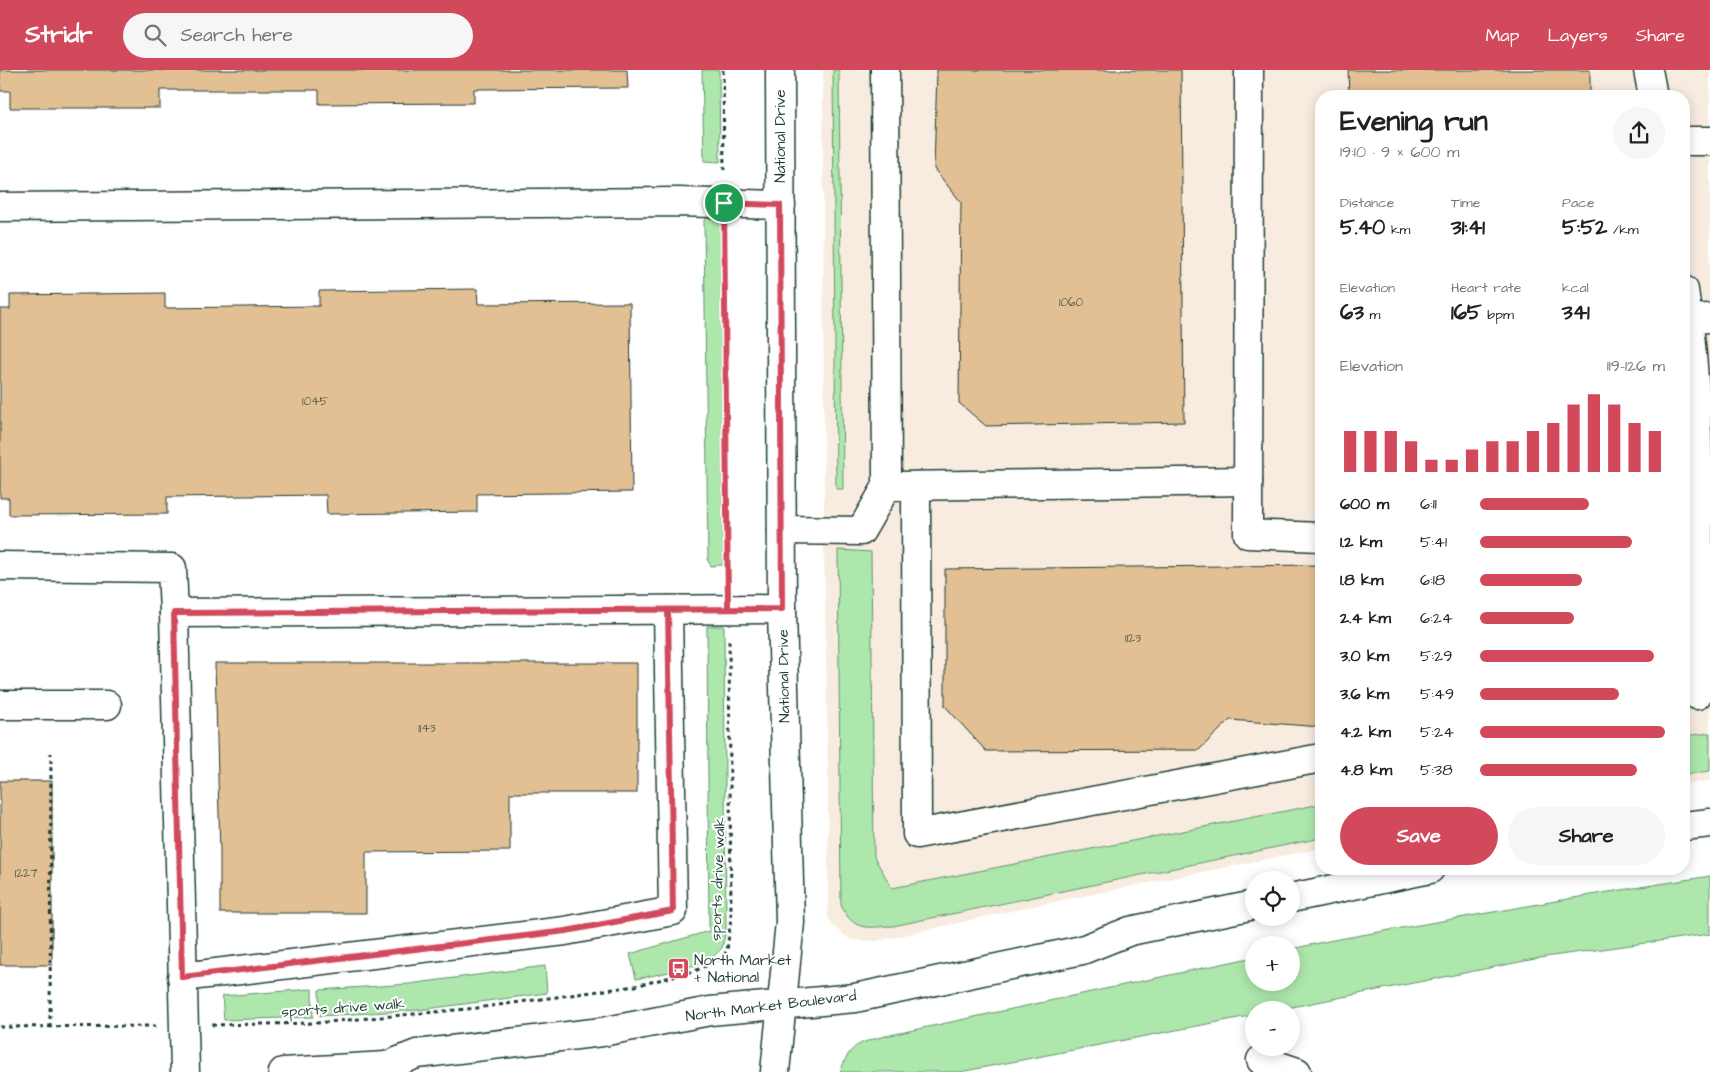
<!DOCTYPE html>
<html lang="en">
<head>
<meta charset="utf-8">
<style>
  :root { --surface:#fff; --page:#f6f6f6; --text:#202124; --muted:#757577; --accent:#d1495b }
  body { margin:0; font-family:"Architects Daughter",sans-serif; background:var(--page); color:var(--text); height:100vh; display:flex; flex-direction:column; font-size:19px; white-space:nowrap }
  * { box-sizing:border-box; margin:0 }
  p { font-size:16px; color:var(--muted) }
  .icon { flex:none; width:28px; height:28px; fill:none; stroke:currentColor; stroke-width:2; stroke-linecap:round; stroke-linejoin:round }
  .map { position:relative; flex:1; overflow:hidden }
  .side { position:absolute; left:1315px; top:20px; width:375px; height:785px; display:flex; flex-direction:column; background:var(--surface); border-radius:20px; box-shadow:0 2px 12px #0003 }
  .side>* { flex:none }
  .controls { position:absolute; left:1245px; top:801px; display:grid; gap:10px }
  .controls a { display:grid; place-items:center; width:55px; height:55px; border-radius:50%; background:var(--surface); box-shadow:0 2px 12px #0003; font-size:25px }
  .pin { position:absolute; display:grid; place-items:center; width:42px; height:42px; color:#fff; margin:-21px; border:2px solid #fff; border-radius:50%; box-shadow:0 1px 5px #0007 }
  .round { display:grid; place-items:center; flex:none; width:52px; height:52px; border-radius:26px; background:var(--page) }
  .overview { display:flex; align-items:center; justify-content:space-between; height:85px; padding:0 25px }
  h1 { font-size:28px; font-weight:800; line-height:38px }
  .figures { display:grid; grid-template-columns:repeat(3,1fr); gap:8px; height:85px; padding:5px 25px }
  .figures div { display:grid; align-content:center }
  .figures b { font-size:21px; font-weight:800 }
  .figures small { font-size:14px; font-weight:400 }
  .figures p { font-size:14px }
  .chart { height:140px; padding:10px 25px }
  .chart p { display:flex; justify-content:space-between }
  .chart svg { width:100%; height:90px; margin-top:5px; stroke:var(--accent); stroke-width:6 }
  .cta { display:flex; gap:10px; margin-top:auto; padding:10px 25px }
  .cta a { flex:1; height:58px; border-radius:30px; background:var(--accent); color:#fff; font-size:20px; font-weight:800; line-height:58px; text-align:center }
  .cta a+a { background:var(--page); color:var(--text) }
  ul { padding:0 25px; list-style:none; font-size:16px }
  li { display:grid; grid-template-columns:80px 60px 1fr; align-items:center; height:38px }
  li i { height:12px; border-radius:6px; background:var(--accent) }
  header { display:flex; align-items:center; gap:30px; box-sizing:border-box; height:70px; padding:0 25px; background:var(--accent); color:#fff }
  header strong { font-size:24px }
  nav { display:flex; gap:28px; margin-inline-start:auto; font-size:18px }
  .search { width:350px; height:45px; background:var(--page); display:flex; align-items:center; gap:12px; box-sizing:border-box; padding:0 18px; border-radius:28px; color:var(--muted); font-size:19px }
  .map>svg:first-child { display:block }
  .built { fill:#f7ecdf }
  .green { fill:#ade7ac; stroke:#669270 }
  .building { fill:#e3bf94; stroke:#1f3d34 }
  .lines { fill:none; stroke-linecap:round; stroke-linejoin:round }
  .minor-casing { stroke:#1f3d34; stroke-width:31 }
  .major-casing { stroke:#1f3d34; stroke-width:31 }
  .path { stroke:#1f3d34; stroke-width:3; stroke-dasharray:4 4; stroke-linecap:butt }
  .minor { stroke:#fff; stroke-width:28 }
  .major { stroke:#fff; stroke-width:28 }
  .route-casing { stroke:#fff; stroke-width:10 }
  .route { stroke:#d1495b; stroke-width:6 }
  .labels { text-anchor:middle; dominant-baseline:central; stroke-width:4; stroke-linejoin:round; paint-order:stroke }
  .number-label { font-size:12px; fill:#505e4c }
  .street-label { font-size:15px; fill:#1f3d34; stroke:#fff }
  .poi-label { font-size:15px; fill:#1f3d34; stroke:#fff; text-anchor:start }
</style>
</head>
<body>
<header>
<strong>Stridr</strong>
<div class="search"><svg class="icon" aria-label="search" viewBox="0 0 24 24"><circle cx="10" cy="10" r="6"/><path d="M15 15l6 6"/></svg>Search here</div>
<nav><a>Map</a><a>Layers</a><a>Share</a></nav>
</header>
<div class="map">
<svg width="1710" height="1002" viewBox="0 0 1710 1002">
  <rect width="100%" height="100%" fill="#fff"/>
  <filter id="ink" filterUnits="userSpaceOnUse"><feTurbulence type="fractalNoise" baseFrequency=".02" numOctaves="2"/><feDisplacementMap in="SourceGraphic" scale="10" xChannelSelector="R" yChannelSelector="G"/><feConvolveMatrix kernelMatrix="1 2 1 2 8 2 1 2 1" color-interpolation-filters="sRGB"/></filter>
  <g filter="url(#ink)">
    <path class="built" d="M823,0H1710V711L1684,714V26H1321V778L1029,837L877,871L851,870L833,856L828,847V711L824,472Z"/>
    <g class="green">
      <path d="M702,0H719L720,92L704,91V88Z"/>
      <path d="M833,0H839L843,419H836Z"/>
      <path d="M708,147L720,148L723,495L711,496L708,491L704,150Z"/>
      <path d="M838,480L871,482L874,787L892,818L1321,734V768L893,856C867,857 854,863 841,835Z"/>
      <path d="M707,556H724L726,861L722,878L709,891L674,901L636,909L630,884L709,861Z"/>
      <path d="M1710,663V701L1684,704V666Z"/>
      <path d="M1710,806V864L1545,887L1277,940H1254V945L960,1002H840C850,976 855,974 881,967L1254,887V912H1291V879L1333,870L1596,824Z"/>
      <path d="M545,896L547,923L419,940L320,946L319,920L409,914Z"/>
      <path d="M312,919L313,947L224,950L222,926Z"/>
    </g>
    <g class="building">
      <path d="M0,0H627L628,18L474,19V33L319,34V20H160V38H10V21H0Z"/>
      <path d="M937,0H1181L1184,352L986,356L959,333L961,132L934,99Z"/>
      <path d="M1348,0H1590V26H1349Z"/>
      <path d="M477,219L478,234L630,233L632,422L477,424V442L327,444L326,425L167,427V444L9,445V428H0V239H10V225L165,223V238L319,236V221Z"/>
      <path d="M1321,495V657L1230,650L1199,680L986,681L945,636V499Z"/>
      <path d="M215,593H637V723H510V781L366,782V843H220V783Z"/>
      <rect x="0" y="711" width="52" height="184"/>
    </g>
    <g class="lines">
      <defs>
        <g id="minor">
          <path d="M1249,0L1248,464L1321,467"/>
          <path d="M1648,0L1653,26"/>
          <path d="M1684,71H1710"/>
          <path d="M0,137L678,132L781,135"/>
          <path d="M1684,220L1688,249L1710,248"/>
          <path d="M1688,249C1704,373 1697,500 1697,625"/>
          <path d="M897,416L1248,411"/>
          <path d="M916,416L917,764L1321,688"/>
          <path d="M782,460L861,461L887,416L885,0"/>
          <path d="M0,496L172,498L174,543"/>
          <path d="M0,635H107"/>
          <path d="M182,907L565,861L673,841L668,540"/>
          <path d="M1261,990L1297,1002"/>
          <path d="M185,1002L174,543L782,539"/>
          <path d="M775,1002L790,852L782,539L780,0"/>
        </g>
        <g id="major">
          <path d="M1684,756L1710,753"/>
          <path d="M1291,828L1430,799"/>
          <path d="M283,1002L386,996L417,984L602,962L710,941L855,928L1082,880L1130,861L1254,835"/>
        </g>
      </defs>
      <use href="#minor" class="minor-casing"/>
      <use href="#major" class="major-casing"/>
      <g class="path">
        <path d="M723,0L724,104"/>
        <path d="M724,161L728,512"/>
        <path d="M212,955L317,953L477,938L635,916L695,901L720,889L727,881L731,847L729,568"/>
        <path d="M0,957L156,956"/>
        <path d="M50,957L51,683"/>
      </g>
      <use href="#minor" class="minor"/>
      <use href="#major" class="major"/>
    </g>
  </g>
  <g class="lines" filter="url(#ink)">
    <defs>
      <path id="route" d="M724,133L728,539L668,540L673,841L566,861L182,907L174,543L597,540C659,540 720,539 782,539L780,135L724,133"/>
    </defs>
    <use href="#route" class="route-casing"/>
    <use href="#route" class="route"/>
  </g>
  <defs>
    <symbol id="bus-square" viewBox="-11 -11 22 22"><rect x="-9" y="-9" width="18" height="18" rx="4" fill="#d1495b" stroke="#fff"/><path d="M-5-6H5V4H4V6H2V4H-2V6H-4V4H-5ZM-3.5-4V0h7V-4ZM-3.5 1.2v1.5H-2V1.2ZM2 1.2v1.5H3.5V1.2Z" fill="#fff"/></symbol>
  </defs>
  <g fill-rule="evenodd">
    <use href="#bus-square" x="666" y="886" width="25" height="25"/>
  </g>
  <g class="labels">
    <g class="number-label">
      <text x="1071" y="232">1060</text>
      <text x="315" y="331">1045</text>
      <text x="1133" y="568">1123</text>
      <text x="427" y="658">1143</text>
      <text x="26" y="803">1227</text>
    </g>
    <g class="street-label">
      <text transform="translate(780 66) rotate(-90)">National Drive</text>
      <text transform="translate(784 606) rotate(-91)">National Drive</text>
      <text transform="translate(718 809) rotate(-88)">sports drive walk</text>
      <text transform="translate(771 936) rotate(-7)">North Market Boulevard</text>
      <text transform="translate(343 938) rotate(-4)">sports drive walk</text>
    </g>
    <g class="poi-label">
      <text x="694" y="890">North Market<tspan x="694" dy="17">+ National</tspan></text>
    </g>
  </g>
</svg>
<div class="controls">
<a><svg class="icon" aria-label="locate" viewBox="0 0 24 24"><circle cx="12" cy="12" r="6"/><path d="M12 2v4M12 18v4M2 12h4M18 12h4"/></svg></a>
<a>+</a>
<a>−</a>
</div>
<div class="pin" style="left:724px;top:133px;background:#1e9e55"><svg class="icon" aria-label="arrive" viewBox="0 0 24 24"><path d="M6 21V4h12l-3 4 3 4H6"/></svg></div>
<section class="side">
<div class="overview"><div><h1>Evening run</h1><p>19:10 · 9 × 600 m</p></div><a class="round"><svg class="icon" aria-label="share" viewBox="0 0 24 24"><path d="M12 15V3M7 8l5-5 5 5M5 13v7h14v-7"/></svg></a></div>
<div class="figures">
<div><p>Distance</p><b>5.40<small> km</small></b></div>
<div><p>Time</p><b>31:41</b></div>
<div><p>Pace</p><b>5:52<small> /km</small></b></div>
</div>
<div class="figures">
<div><p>Elevation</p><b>63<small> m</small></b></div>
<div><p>Heart rate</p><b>165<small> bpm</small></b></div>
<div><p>kcal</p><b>341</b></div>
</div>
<div class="chart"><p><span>Elevation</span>119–126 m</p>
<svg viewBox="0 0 160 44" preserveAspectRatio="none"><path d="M5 44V24M15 44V24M25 44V24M35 44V29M45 44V38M55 44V38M65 44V33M75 44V29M85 44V29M95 44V24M105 44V20M115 44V11M125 44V6M135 44V11M145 44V20M155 44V24"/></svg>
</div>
<ul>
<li><b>600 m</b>6:11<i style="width:59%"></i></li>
<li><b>1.2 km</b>5:41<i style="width:82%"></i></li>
<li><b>1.8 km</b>6:18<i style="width:55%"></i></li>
<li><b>2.4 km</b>6:24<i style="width:51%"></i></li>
<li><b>3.0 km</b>5:29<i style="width:94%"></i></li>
<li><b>3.6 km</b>5:49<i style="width:75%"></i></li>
<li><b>4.2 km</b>5:24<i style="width:100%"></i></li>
<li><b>4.8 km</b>5:38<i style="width:85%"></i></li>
</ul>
<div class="cta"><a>Save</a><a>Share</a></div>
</section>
</div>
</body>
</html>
